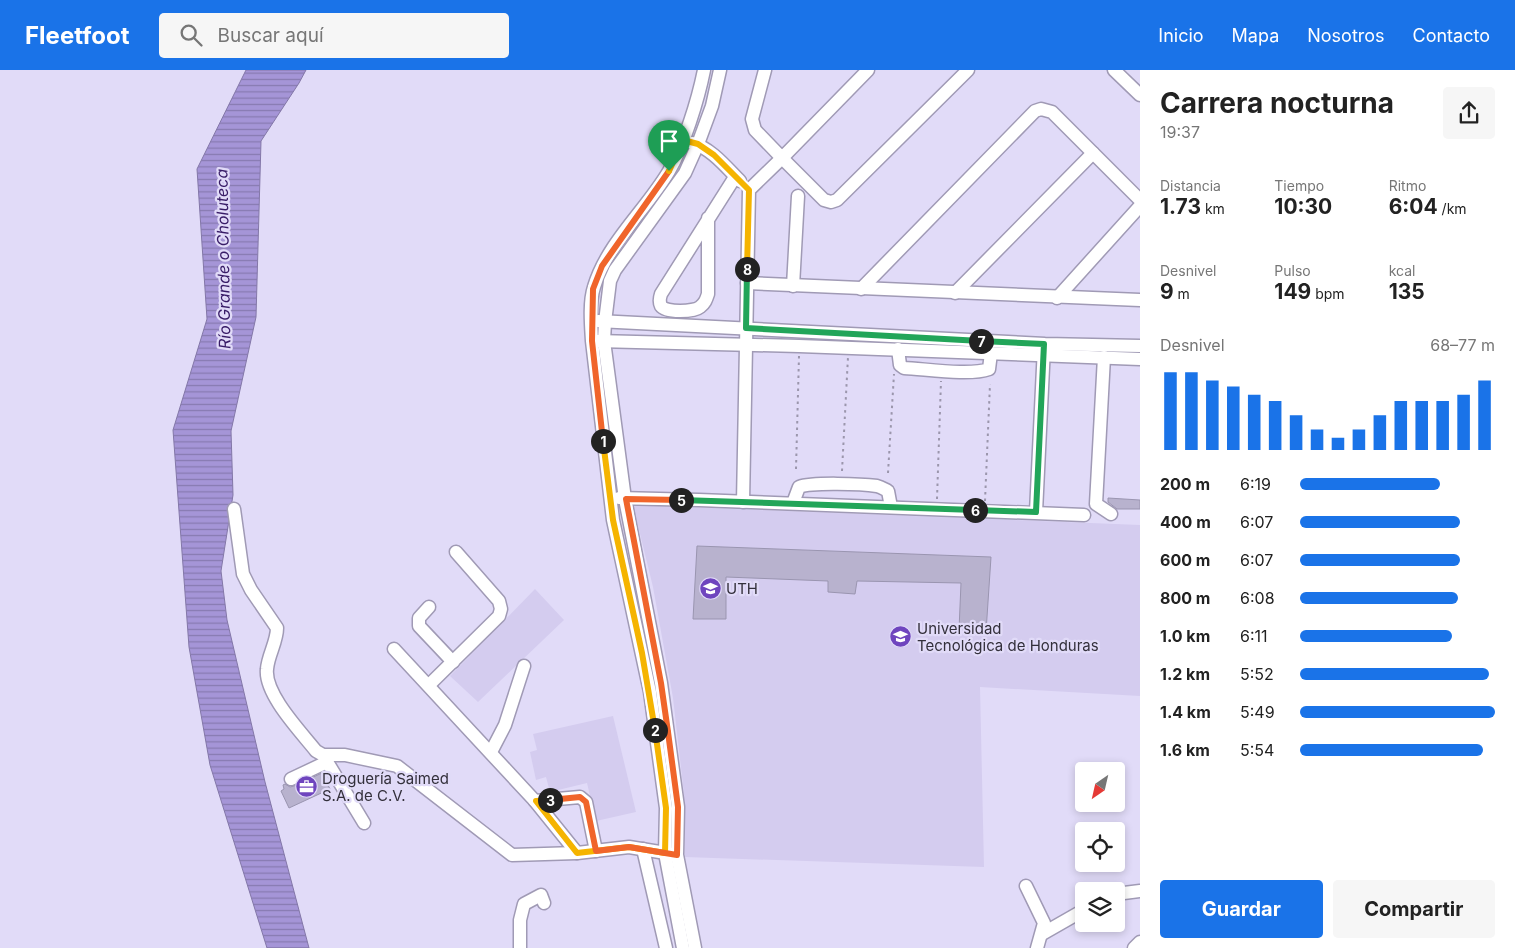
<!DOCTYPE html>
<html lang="es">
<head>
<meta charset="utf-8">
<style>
  :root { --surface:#fff; --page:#f6f6f6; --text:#222; --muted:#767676; --accent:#1a73e8 }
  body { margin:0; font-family:Inter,sans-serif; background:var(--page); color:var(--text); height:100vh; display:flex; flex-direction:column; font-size:19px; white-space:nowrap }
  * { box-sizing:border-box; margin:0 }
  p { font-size:16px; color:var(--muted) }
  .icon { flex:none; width:28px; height:28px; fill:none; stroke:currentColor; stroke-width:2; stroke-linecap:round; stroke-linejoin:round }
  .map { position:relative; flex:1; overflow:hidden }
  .sheet { display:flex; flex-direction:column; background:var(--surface); width:375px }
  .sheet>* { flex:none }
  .needle { width:32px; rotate:214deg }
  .fabs { position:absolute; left:1075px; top:692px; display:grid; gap:10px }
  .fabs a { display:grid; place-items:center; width:50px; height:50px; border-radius:5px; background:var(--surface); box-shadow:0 2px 8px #0003; font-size:25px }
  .pin { position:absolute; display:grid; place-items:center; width:42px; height:42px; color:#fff; margin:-51px -21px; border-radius:50% 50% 50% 0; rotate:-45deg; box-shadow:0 0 5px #0007 }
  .pin .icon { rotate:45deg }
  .km { position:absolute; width:25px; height:25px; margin:-12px; border-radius:50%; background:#222; color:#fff; font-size:14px; line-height:25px; text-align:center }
  .round { display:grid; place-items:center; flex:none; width:52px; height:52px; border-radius:5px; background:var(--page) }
  .headline { display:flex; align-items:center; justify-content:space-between; height:85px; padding:0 20px }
  h1 { font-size:28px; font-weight:700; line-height:38px }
  .metrics { display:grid; grid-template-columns:repeat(3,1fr); gap:8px; height:85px; padding:5px 20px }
  .metrics div { display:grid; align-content:center }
  .metrics b { font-size:21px; font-weight:700 }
  .metrics small { font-size:14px; font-weight:400 }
  .metrics p { font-size:14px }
  .chart { height:140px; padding:10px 20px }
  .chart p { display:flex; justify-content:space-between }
  .chart svg { width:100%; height:90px; margin-top:5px; stroke:var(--accent); stroke-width:6 }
  .cta { display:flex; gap:10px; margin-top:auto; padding:10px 20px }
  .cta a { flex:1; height:58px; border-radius:5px; background:var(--accent); color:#fff; font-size:20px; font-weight:700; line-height:58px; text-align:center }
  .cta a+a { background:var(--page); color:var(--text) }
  ul { padding:0 20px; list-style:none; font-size:16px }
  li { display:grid; grid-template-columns:80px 60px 1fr; align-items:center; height:38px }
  li i { height:12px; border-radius:6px; background:var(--accent) }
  header { display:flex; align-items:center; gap:30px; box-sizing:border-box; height:70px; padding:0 25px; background:var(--accent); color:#fff }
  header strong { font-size:24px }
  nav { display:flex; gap:28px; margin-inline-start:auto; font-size:18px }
  .search { width:350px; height:45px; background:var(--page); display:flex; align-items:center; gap:12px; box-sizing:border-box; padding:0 18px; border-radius:5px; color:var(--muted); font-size:19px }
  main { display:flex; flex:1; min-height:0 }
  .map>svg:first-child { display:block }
  .built { fill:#d4ccef }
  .water { fill:url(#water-rules); stroke:#8377a8 }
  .building { fill:#b8b2ce; stroke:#9a95b0 }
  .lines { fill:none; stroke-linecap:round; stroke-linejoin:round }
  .minor-casing { stroke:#a09ab5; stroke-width:15 }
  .path { stroke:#9b96ac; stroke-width:2; stroke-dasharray:2.5 4; stroke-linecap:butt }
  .minor { stroke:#fff; stroke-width:12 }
  .split-1-casing { stroke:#fff; stroke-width:10 }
  .split-2-casing { stroke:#fff; stroke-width:10 }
  .split-3-casing { stroke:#fff; stroke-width:10 }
  .split-4-casing { stroke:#fff; stroke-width:10 }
  .split-5-casing { stroke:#fff; stroke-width:10 }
  .split-6-casing { stroke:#fff; stroke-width:10 }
  .split-7-casing { stroke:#fff; stroke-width:10 }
  .split-8-casing { stroke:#fff; stroke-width:10 }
  .split-9-casing { stroke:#fff; stroke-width:10 }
  .split-1 { stroke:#f0652b; stroke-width:6 }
  .split-2 { stroke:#f5b400; stroke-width:6 }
  .split-3 { stroke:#f5b400; stroke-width:6 }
  .split-4 { stroke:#f0652b; stroke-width:6 }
  .split-5 { stroke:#f0652b; stroke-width:6 }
  .split-6 { stroke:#22a559; stroke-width:6 }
  .split-7 { stroke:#22a559; stroke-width:6 }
  .split-8 { stroke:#22a559; stroke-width:6 }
  .split-9 { stroke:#f5b400; stroke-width:6 }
  .labels { text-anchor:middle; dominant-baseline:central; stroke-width:4.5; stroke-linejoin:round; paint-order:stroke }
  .poi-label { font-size:15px; fill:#33303b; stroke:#e1dbf8; text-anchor:start }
  .water-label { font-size:16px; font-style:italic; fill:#381c67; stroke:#e1dbf8 }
</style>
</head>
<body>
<header>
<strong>Fleetfoot</strong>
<div class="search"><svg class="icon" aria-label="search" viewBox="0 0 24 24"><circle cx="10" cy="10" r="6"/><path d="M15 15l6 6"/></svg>Buscar aquí</div>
<nav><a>Inicio</a><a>Mapa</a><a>Nosotros</a><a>Contacto</a></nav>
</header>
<main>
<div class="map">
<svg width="1140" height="878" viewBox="0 0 1140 878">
  <defs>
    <pattern id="water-rules" width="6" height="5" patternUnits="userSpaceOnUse" patternTransform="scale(1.25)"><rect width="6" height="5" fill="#a595d7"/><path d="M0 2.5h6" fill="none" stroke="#877ab0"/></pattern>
  </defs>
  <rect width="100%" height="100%" fill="#e1dbf8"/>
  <g class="built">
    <path d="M633,435L1140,455V626L980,617L984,797L685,787L684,724L673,628L653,517Z"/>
    <path d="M535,519L564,550L478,632L450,606Z"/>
    <path d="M613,646L636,742L596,751L587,713L550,722L546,707L536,710L530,682L537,680L533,664Z"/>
  </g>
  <path class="water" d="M246,0H306L299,13L261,71L256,247L231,361L233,425L221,501L227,550L265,712L309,878H267L210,695L189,577L173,360L207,249L197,99Z"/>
  <g class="building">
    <path d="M1108,428L1140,430V439H1117L1108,432Z"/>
    <path d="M697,476L991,487L986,562L959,560L961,513L857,511L855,524L828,522V511L726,507V549H693Z"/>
    <path d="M322,703L330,719L289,738L281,721L284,719L283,715L285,714L290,717L294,716Z"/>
  </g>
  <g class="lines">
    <defs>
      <g id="minor">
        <path d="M765,0L752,49L755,60L782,88L868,0"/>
        <path d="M1114,0L1140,25"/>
        <path d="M692,73C711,78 726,97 740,111"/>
        <path d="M708,148V224C706,230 705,233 700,237C694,242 666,243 661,236C659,232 660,227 661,224L735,107"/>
        <path d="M747,213L1140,230"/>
        <path d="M793,216L798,126"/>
        <path d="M861,219L1035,41L1041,39L1052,42L1140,130"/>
        <path d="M955,223L1093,83"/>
        <path d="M1057,228L1140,136"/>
        <path d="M598,251L1045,274L1140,276"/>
        <path d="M597,271L799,276L1140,289"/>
        <path d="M898,279L900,295L904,298C926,299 970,306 989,299L991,283"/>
        <path d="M1104,287L1096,434L1111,444"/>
        <path d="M619,428L699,430L1084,445"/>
        <path d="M743,432L749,120L782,88L824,130L831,132L837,130L968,0"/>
        <path d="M793,433L799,417C812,412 862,414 877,416C881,417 884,419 888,421L891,437"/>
        <path d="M234,439L243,504L251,520L277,558C277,572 268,585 267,599C264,624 301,662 316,681L323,685H345L397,696L512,785L577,783L629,777L672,784"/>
        <path d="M1036,442L1044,277"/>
        <path d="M429,537L419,548V556L453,592"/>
        <path d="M394,579L535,731L577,783"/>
        <path d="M429,615L499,546L501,539L499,531L456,482"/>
        <path d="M491,682L505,655L524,596"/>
        <path d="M323,685L364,753"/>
        <path d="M291,709L327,692"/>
        <path d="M535,731L580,727L586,732L596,781"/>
        <path d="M643,779L666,878"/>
        <path d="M1026,816L1044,853L1037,878"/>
        <path d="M1116,824L1140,821"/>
        <path d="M1042,864L1084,840"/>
        <path d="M520,878V850L524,834L541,825L544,833"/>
        <path d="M683,878L665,783L666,738L650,622L613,450L592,271C591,255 589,232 594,217C607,173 646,140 669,101C684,75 698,30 704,0"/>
        <path d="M695,878L677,785L678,737L661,613L625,429L604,271L605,252L610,211L615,200L685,103L698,74L712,36L720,0"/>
        <path d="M1134,878L1140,872"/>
      </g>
    </defs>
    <use href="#minor" class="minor-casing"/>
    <g class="path">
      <path d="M796,399L799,286"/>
      <path d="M842,401L848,287"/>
      <path d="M888,403L894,304"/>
      <path d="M937,429L941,311"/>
      <path d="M985,431L990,314"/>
    </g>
    <use href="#minor" class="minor"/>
  </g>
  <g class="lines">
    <defs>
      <path id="split-1" d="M603,371L592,271L593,219L602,196L669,101"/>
      <path id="split-2" d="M603,371L613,450L642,583L655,660"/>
      <path id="split-3" d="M550,730L536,731L577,783L629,777L665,783L666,738L655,660"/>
      <path id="split-4" d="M550,730L580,727L586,732L596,781L629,777L677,785L678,737L668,662"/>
      <path id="split-5" d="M668,662L661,613L626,429L681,430"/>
      <path id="split-6" d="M681,430L975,440"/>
      <path id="split-7" d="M975,440L1036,442L1044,274L981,271"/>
      <path id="split-8" d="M747,199L746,258L981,271"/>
      <path id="split-9" d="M669,101L683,70L698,74L714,85L749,120L747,199"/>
    </defs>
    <use href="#split-1" class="split-1-casing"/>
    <use href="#split-2" class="split-2-casing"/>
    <use href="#split-3" class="split-3-casing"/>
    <use href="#split-4" class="split-4-casing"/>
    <use href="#split-5" class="split-5-casing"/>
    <use href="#split-6" class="split-6-casing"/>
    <use href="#split-7" class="split-7-casing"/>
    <use href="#split-8" class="split-8-casing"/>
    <use href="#split-9" class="split-9-casing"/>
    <use href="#split-1" class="split-1"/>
    <use href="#split-2" class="split-2"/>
    <use href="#split-3" class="split-3"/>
    <use href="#split-4" class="split-4"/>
    <use href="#split-5" class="split-5"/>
    <use href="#split-6" class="split-6"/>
    <use href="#split-7" class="split-7"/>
    <use href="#split-8" class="split-8"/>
    <use href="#split-9" class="split-9"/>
  </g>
  <defs>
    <symbol id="university-disc" viewBox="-11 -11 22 22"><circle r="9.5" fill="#6f45be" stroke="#e1dbf8"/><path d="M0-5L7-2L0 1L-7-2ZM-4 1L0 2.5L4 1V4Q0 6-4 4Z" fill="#fff"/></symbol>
    <symbol id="office-disc" viewBox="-11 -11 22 22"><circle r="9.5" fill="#6f45be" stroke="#e1dbf8"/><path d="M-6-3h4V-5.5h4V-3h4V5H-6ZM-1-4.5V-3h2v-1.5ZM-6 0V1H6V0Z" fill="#fff"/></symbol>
  </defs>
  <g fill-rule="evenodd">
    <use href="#university-disc" x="698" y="506" width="25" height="25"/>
    <use href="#university-disc" x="888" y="554" width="25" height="25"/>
    <use href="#office-disc" x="294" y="704" width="25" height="25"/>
  </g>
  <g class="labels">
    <g class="poi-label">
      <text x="726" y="518">UTH</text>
      <text x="917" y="558">Universidad<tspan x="917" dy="17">Tecnológica de Honduras</tspan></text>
      <text x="322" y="708">Droguería Saimed<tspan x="322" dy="17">S.A. de C.V.</tspan></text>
    </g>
    <g class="water-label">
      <text transform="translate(223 189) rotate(-91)">Río Grande o Choluteca</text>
    </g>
  </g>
</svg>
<div class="fabs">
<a><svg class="needle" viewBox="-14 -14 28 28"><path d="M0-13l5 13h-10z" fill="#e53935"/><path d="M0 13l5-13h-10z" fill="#767676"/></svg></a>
<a><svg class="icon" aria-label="locate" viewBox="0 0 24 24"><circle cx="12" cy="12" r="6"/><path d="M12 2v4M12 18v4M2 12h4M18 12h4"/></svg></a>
<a><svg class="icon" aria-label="layers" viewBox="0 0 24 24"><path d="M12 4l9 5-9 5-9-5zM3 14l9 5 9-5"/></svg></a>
</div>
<div class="pin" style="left:669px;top:101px;background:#1e9e55"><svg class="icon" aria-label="arrive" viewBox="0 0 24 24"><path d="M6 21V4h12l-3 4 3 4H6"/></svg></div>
<b class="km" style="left:603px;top:371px">1</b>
<b class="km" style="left:655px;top:660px">2</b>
<b class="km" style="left:550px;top:730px">3</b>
<b class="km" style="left:681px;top:430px">5</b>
<b class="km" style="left:975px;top:440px">6</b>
<b class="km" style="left:981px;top:271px">7</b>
<b class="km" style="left:747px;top:199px">8</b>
</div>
<section class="sheet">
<div class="headline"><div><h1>Carrera nocturna</h1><p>19:37</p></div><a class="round"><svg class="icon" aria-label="share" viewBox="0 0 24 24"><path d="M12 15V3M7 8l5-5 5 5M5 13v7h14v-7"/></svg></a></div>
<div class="metrics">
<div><p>Distancia</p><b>1.73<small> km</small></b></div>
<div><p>Tiempo</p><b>10:30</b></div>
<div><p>Ritmo</p><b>6:04<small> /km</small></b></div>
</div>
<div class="metrics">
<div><p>Desnivel</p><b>9<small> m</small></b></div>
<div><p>Pulso</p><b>149<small> bpm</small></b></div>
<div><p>kcal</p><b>135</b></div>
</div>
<div class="chart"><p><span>Desnivel</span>68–77 m</p>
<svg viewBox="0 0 160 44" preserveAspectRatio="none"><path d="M5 44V6M15 44V6M25 44V10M35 44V13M45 44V17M55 44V20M65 44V27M75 44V34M85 44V38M95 44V34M105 44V27M115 44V20M125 44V20M135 44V20M145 44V17M155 44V10"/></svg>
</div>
<ul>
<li><b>200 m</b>6:19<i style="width:72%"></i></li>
<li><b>400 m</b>6:07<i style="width:82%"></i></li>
<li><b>600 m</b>6:07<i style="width:82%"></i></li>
<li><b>800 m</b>6:08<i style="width:81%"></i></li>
<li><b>1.0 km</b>6:11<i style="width:78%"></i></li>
<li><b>1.2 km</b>5:52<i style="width:97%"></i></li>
<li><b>1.4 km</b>5:49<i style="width:100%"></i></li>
<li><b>1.6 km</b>5:54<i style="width:94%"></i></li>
</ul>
<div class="cta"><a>Guardar</a><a>Compartir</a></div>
</section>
</main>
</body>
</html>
